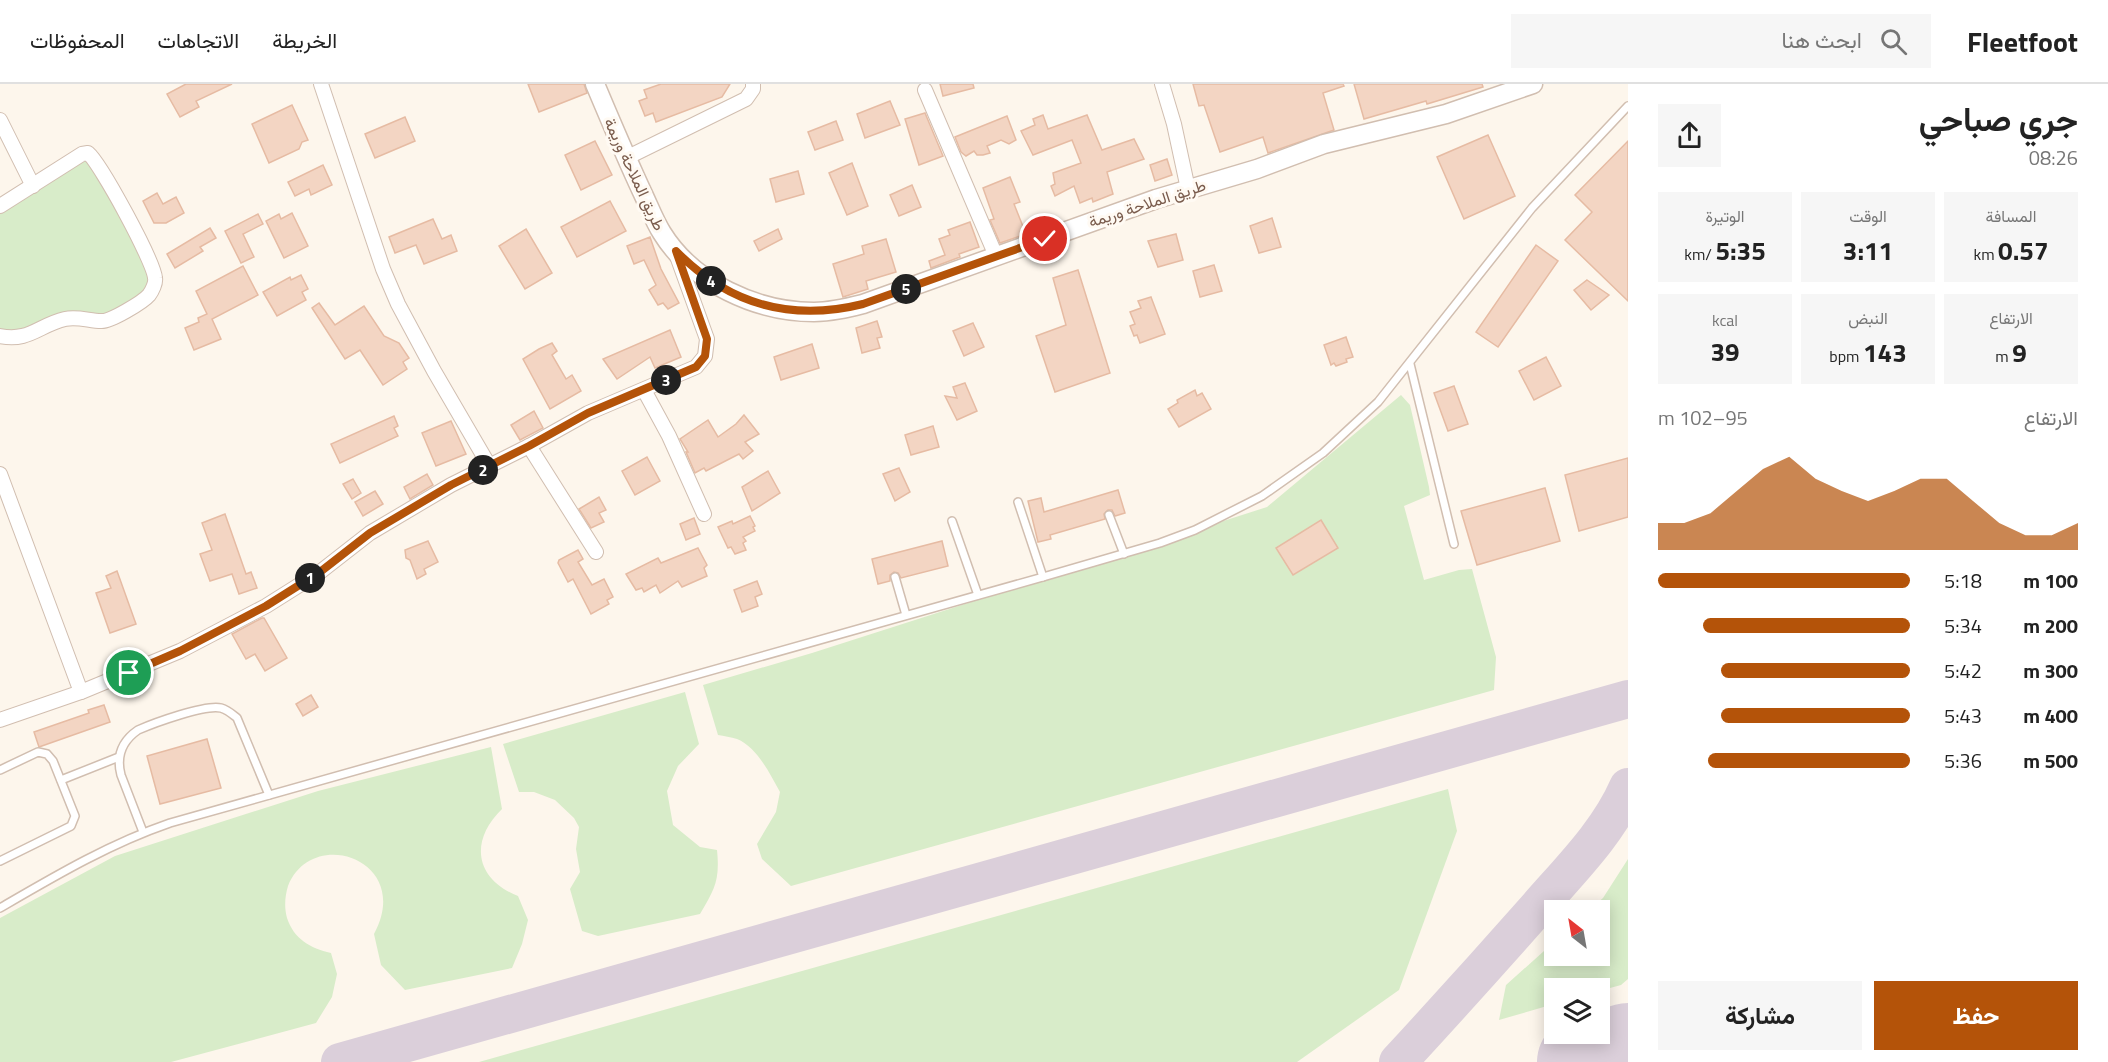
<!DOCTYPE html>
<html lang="ar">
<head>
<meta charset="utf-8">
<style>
  :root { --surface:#fff; --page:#f6f6f6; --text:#222; --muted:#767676; --line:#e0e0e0; --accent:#b45309 }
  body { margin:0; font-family:"Titillium Web",Vazirmatn,sans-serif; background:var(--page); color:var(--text); direction:rtl; height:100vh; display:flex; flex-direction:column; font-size:22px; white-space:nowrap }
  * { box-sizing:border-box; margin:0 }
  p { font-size:20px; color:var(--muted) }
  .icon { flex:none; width:33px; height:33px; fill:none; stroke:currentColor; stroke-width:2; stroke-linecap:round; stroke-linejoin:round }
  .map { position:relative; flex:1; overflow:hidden; direction:ltr }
  .details { display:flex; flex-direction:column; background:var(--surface); width:480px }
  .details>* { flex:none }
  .needle { width:39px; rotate:329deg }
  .controls { position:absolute; left:1544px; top:816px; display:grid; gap:12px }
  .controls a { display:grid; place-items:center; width:66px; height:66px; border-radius:0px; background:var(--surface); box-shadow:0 3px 15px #0003; font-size:30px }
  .pin { position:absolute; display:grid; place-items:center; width:51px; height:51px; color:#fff; margin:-26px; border:3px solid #fff; border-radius:50%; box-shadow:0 2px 6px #0007 }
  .km { position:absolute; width:30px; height:30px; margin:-15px; border-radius:50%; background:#222; color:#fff; font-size:16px; line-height:30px; text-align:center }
  .round { display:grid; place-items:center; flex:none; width:63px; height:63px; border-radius:0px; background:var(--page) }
  .summary { display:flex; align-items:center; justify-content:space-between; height:102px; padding:0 30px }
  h1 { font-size:33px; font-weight:700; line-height:45px }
  .figures { display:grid; grid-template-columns:repeat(3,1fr); gap:9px; height:102px; padding:6px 30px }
  .figures div { display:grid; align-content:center; border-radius:0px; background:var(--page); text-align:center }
  .figures b { font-size:26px; font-weight:700 }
  .figures small { font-size:16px; font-weight:400 }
  .figures p { font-size:16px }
  .chart { height:168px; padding:12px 30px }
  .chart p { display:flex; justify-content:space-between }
  .chart svg { width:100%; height:108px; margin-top:6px; fill:var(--accent); opacity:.7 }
  .primary-button { display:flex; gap:12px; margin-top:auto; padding:12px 30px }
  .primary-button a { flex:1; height:69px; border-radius:0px; background:var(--accent); color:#fff; font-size:24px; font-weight:700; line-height:69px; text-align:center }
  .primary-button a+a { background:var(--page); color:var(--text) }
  ul { padding:0 30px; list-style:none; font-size:20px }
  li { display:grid; grid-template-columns:96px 72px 1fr; align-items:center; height:45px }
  li i { height:15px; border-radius:8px; background:var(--accent) }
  header { display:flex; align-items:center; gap:36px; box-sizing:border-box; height:84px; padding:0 30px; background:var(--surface); border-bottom:2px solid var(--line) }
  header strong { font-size:28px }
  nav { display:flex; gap:33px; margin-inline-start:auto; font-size:21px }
  .search { width:420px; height:54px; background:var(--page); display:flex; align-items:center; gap:15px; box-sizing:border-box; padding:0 21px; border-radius:0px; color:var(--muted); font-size:22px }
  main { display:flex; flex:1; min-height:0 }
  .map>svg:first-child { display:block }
  .green { fill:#d8ecc9 }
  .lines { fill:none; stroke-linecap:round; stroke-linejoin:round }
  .taxiway { stroke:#dbcfda; stroke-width:38 }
  .runway { stroke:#dbcfda; stroke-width:92 }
  .building { fill:#f3d5c3; stroke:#e6bba3; stroke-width:1.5 }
  .service-casing { stroke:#d1beb0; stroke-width:10 }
  .minor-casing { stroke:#d1beb0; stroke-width:16 }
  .tertiary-casing { stroke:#d1beb0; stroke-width:21 }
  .service { stroke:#fff; stroke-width:7 }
  .minor { stroke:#fff; stroke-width:14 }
  .tertiary { stroke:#fff; stroke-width:18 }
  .route-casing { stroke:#fff; stroke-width:12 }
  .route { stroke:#b45309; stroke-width:8 }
  .labels { text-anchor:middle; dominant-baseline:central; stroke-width:6; stroke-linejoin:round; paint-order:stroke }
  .street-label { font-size:16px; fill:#7a5c4d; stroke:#fffaf3 }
</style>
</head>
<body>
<header>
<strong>Fleetfoot</strong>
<div class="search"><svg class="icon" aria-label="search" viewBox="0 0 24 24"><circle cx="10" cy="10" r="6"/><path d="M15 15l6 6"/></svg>ابحث هنا</div>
<nav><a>الخريطة</a><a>الاتجاهات</a><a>المحفوظات</a></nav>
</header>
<main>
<section class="details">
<div class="summary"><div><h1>جري صباحي</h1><p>08:26</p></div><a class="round"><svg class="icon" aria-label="share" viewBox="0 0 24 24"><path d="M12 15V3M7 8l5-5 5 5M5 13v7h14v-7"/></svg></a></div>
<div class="figures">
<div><p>المسافة</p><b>0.57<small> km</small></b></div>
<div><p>الوقت</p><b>3:11</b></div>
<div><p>الوتيرة</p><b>5:35<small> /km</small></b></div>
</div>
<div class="figures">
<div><p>الارتفاع</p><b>9<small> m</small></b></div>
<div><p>النبض</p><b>143<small> bpm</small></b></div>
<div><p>kcal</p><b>39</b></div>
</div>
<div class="chart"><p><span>الارتفاع</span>95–102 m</p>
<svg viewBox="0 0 160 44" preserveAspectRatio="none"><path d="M0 44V33L10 33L20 29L30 20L40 11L50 6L60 15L70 20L80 24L90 20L100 15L110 15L120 24L130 33L140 38L150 38L160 33V44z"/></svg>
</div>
<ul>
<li><b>100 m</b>5:18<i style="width:100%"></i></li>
<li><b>200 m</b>5:34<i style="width:82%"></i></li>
<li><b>300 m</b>5:42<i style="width:75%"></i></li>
<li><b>400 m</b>5:43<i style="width:75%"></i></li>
<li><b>500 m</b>5:36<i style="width:80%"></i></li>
</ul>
<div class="primary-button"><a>حفظ</a><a>مشاركة</a></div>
</section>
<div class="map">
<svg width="1628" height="978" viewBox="0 0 1628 978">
  <rect width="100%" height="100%" fill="#fdf6ec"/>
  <g class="green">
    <path d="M82,70L130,139L154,203L115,233L86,236L0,252V122Z"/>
    <path d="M1401,311L1410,321L1429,403L1430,411L1404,422L1424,496L1459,486L1472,485L1496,573L1494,606L791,802L762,775L757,760L776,728L780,708C770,690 757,663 737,655C731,653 724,652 718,651L703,601L812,569L1267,423Z"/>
    <path d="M685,608L699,660L678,682L667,707L673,741L700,763L717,766C720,796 715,805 700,830L598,852L582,847L570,805L580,788L576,765L579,743L574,734L555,716L534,708H519L503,660Z"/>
    <path d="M491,663L502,725C469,757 475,795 518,812L528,836L522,860L512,884L405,906L381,881L374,850C414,776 312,741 288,802C285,812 284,823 287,834C294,855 310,864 331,869L337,890L332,913L316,939L171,978H0V834L115,772L318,707Z"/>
    <path d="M1448,705L1457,747L1399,906L1297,978H479Z"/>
    <path d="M1628,775V895L1621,901L1599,907V904H1554V920L1499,936L1506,901L1554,858V872H1599V826H1589L1603,814Z"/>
  </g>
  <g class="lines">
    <g class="taxiway">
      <path d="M340,978L1628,615"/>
      <path d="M1398,978C1445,927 1491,876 1537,824C1570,786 1608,749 1628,703"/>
    </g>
    <path class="runway" d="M1583,978L1628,965"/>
  </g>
  <g class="building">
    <path d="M186,0H232L196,17L199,23L180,33L167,10Z"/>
    <path d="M528,0H584L587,9L539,28Z"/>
    <path d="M661,0H730L722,13L656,38L653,29L645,32L639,17L647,14L644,6Z"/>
    <path d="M940,0H973L974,4L943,12Z"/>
    <path d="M1193,0H1343L1344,2L1323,9L1334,46L1268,69L1263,53L1220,68L1204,21L1199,22Z"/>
    <path d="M1354,0H1482L1483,3L1427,20L1426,17L1364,35Z"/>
    <path d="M890,17L900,41L865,54L857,30Z"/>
    <path d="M292,21L308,56L302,58L299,65L269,79L252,40Z"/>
    <path d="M925,29L943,72L919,81L905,35Z"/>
    <path d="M1043,31L1048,45L1087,31L1102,66L1134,55L1144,75L1107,88L1113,110L1093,118L1092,114L1080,119L1074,102L1055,112L1051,102L1055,100L1053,89L1081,79L1072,56L1033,71L1021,47L1035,41L1033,35Z"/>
    <path d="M1007,32L1016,56L1009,60L1001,56L987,62L990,69L983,71H977L974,67L966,72L961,68L955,53Z"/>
    <path d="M405,33L415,57L375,74L365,50Z"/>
    <path d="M836,37L843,56L815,66L808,48Z"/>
    <path d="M1488,51L1515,112L1464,135L1437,73Z"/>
    <path d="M595,57L612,91L581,106L565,71Z"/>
    <path d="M1628,57V217L1565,156L1592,128L1575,111Z"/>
    <path d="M1167,75L1172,91L1155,97L1150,81Z"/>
    <path d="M852,79L868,122L847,131L829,89Z"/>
    <path d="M323,81L332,101L311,111L309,105L295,112L288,98Z"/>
    <path d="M798,87L804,110L776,118L770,95Z"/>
    <path d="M1010,93L1020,118L1014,120L1026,150L1000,159L990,136L994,135L983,104Z"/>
    <path d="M912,101L921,123L899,132L890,111Z"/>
    <path d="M157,109L163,120L176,113L184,129L166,139H154L143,117Z"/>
    <path d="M610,117L626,147L577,173L561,143Z"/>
    <path d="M292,129L308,162L284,174L266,137L279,130L281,135Z"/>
    <path d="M258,130L263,140L243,150L254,173L241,179L225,147Z"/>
    <path d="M1272,134L1281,163L1259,169L1250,142Z"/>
    <path d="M433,135L442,155L451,151L457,167L424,180L416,161L395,169L389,153Z"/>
    <path d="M970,138L979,163L959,170L960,173L931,184L929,177L945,171L939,155L950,151L948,146Z"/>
    <path d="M210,144L216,154L200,163L203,167L175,184L167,170Z"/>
    <path d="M526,145L552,189L525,205L499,162Z"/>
    <path d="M778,145L782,155L759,167L754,157Z"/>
    <path d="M1176,150L1183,176L1158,183L1148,157Z"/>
    <path d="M650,153L661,185L679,219L668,225L663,219L658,221L649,206L656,201L644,176L634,180L627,162Z"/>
    <path d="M886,155L896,188L866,197L868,205L843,213L833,180L864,170L862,162Z"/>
    <path d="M1536,161L1558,177L1498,263L1476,248Z"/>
    <path d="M1214,181L1222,207L1200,213L1193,187Z"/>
    <path d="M243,182L258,211L212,235L221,255L194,266L185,244L199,238L198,234L207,230L196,207Z"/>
    <path d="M1078,186L1110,289L1055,308L1036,252L1066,241L1053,194Z"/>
    <path d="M301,191L308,205L302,208L306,216L277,232L263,208L290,193L291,196Z"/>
    <path d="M1587,196L1609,211L1591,226L1574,206Z"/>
    <path d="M1151,213L1165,250L1140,259L1137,251L1134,252L1130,242L1135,240L1130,228L1141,224L1138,217Z"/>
    <path d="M319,219L335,241L364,222L384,252L399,259L409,274L403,278L407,285L383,301L360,266L345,275L312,224Z"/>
    <path d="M877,237L882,253L877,254L880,264L862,269L856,244Z"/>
    <path d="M973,239L984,263L964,272L953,247Z"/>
    <path d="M670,246L681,273L655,284L650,273L617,295L603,275Z"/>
    <path d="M1346,253L1353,273L1346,275L1347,278L1336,282L1334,279L1331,281L1324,261Z"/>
    <path d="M552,259L557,267L552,271L566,295L572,291L581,307L550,325L523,275L539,265Z"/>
    <path d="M812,260L819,284L781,296L774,273Z"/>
    <path d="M1546,273L1561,302L1534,316L1519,287Z"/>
    <path d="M965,299L977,327L957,336L945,312L957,314L953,303Z"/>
    <path d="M1454,302L1468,340L1448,347L1434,309Z"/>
    <path d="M1195,306L1197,312L1202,309L1211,325L1179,343L1168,325L1178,319L1177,316Z"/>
    <path d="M534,327L543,344L520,356L511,341Z"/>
    <path d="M744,331L759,350L745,358L753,367L743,375L739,370L706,387L704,384L695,389L686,368H688L680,355L708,336L718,353L736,340Z"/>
    <path d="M394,332L398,342L394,344L398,352L340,379L331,360Z"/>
    <path d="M451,337L466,370L436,382L422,349Z"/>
    <path d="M933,342L939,363L911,371L905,351Z"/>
    <path d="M647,373L660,397L635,411L622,387Z"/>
    <path d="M1628,374V433L1579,447L1565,391Z"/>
    <path d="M899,384L910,408L895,417L883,390Z"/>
    <path d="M768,387L780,409L752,427L742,403Z"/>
    <path d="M427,390L433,401L410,415L404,403Z"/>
    <path d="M353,395L361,409L352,415L343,400Z"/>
    <path d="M1545,404L1560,457L1477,481L1461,427Z"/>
    <path d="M1118,406L1125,429L1115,432L1112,426H1108L1104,430L1105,435L1050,451L1051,455L1038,458L1028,417L1041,414L1044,428Z"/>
    <path d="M375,407L383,420L363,432L355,418Z"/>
    <path d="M599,413L606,426L599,429L604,438L591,444L579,425Z"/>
    <path d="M225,430L246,490L251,488L257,504L239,510L232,490L210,497L200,470L212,466L202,439Z"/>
    <path d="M750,432L755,442L753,443L755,447L743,453L746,457L743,459L746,466L735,470L731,463L728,464L718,443L732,437L733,440Z"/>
    <path d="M694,434L700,450L686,456L680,440Z"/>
    <path d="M1321,436L1338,464L1293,491L1276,464Z"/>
    <path d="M428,457L438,478L424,485L426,490L417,495L410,476L406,474L405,466Z"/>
    <path d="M942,457L948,482L901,494L898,489L894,488L890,491V497L878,500L872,475Z"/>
    <path d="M698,464L707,481L704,484L707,492L682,503L678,497L660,509L656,501L644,508L642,504L636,506L626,490L658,474L661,479Z"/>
    <path d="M578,466L583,475L578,478L592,501L604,495L613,513L607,516L609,520L591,530L573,495L568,498L558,479L559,476Z"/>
    <path d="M117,487L136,540L110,549L96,509L111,504L106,492Z"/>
    <path d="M757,497L762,510L755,513L758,522L742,528L734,506Z"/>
    <path d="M262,534H264L287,574L265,587L255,570L246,575L232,550Z"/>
    <path d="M311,611L318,623L303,632L296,620Z"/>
    <path d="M104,621L110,638L39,663L34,648L89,629L88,626Z"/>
    <path d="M207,655L221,704L160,720L147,672Z"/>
  </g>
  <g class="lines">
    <defs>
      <g id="service">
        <path d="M1410,280L1454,460"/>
        <path d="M1018,418L1043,493"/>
        <path d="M1109,431L1124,470"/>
        <path d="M952,437L978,511"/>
        <path d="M895,493L906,531"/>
        <path d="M0,686L38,668L47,670L53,677L75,732L71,742L0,777"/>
        <path d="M61,696L119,673"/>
        <path d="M143,748L121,691C116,672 122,657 138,646C154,639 206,620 221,624C228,626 232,630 237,634L269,711"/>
        <path d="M0,824C55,792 109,760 170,739L1043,493L1160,459L1195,446L1262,412L1323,369L1378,318L1532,124L1628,22"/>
      </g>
      <g id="minor">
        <path d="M321,0L383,185L398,220L434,287L490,383"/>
        <path d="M1162,0L1174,40L1188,105"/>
        <path d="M925,6L996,172"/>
        <path d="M0,36L33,102"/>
        <path d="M626,74L746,15L753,5V0"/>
        <path d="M0,122L82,70L88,69C101,80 154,178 155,194C156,199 152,207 149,211C143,218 110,238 101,237C90,237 77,232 65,235C39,241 29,258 0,252"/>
        <path d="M644,306L669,352L704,430"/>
        <path d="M529,362L596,468"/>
        <path d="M0,390L81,608"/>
        <path d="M0,636L81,608L180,567L266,522L320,488L370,449L451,401L529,362L588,329L696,283L705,272L707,255L677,172"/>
      </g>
      <path id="tertiary" d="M595,0C611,38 627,76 644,112C650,125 655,138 662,149C693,199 757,228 814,228C831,228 847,224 863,220L1156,115L1257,85L1324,60L1446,30L1533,0"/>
    </defs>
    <use href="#service" class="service-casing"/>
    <use href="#minor" class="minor-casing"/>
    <use href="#tertiary" class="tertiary-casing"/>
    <use href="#service" class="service"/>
    <use href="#minor" class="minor"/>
    <use href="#tertiary" class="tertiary"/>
  </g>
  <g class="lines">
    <defs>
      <path id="route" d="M129,589L180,567L266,522L320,488L370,449L451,401L529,362L588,329L696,283L705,272L707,255L676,167C728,220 791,238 863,220L1045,155"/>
    </defs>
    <use href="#route" class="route-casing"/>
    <use href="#route" class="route"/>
  </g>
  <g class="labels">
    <g class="street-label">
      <text transform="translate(635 90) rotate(65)">طريق الملاحة وريمة</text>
      <text transform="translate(1147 119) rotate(-18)">طريق الملاحة وريمة</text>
    </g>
  </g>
</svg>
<div class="controls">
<a><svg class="needle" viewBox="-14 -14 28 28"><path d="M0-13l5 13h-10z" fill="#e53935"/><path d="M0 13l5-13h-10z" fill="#767676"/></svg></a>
<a><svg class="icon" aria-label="layers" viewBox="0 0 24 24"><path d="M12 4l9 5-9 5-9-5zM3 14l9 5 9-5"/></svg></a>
</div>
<div class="pin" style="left:129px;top:589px;background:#1e9e55"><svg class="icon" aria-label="arrive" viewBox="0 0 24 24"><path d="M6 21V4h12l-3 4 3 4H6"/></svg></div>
<div class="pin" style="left:1045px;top:155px;background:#d93025"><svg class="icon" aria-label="check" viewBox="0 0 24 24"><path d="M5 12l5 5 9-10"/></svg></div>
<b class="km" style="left:310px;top:494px">1</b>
<b class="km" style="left:483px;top:386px">2</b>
<b class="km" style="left:666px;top:296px">3</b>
<b class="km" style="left:711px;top:197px">4</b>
<b class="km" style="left:906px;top:205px">5</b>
</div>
</main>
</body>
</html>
